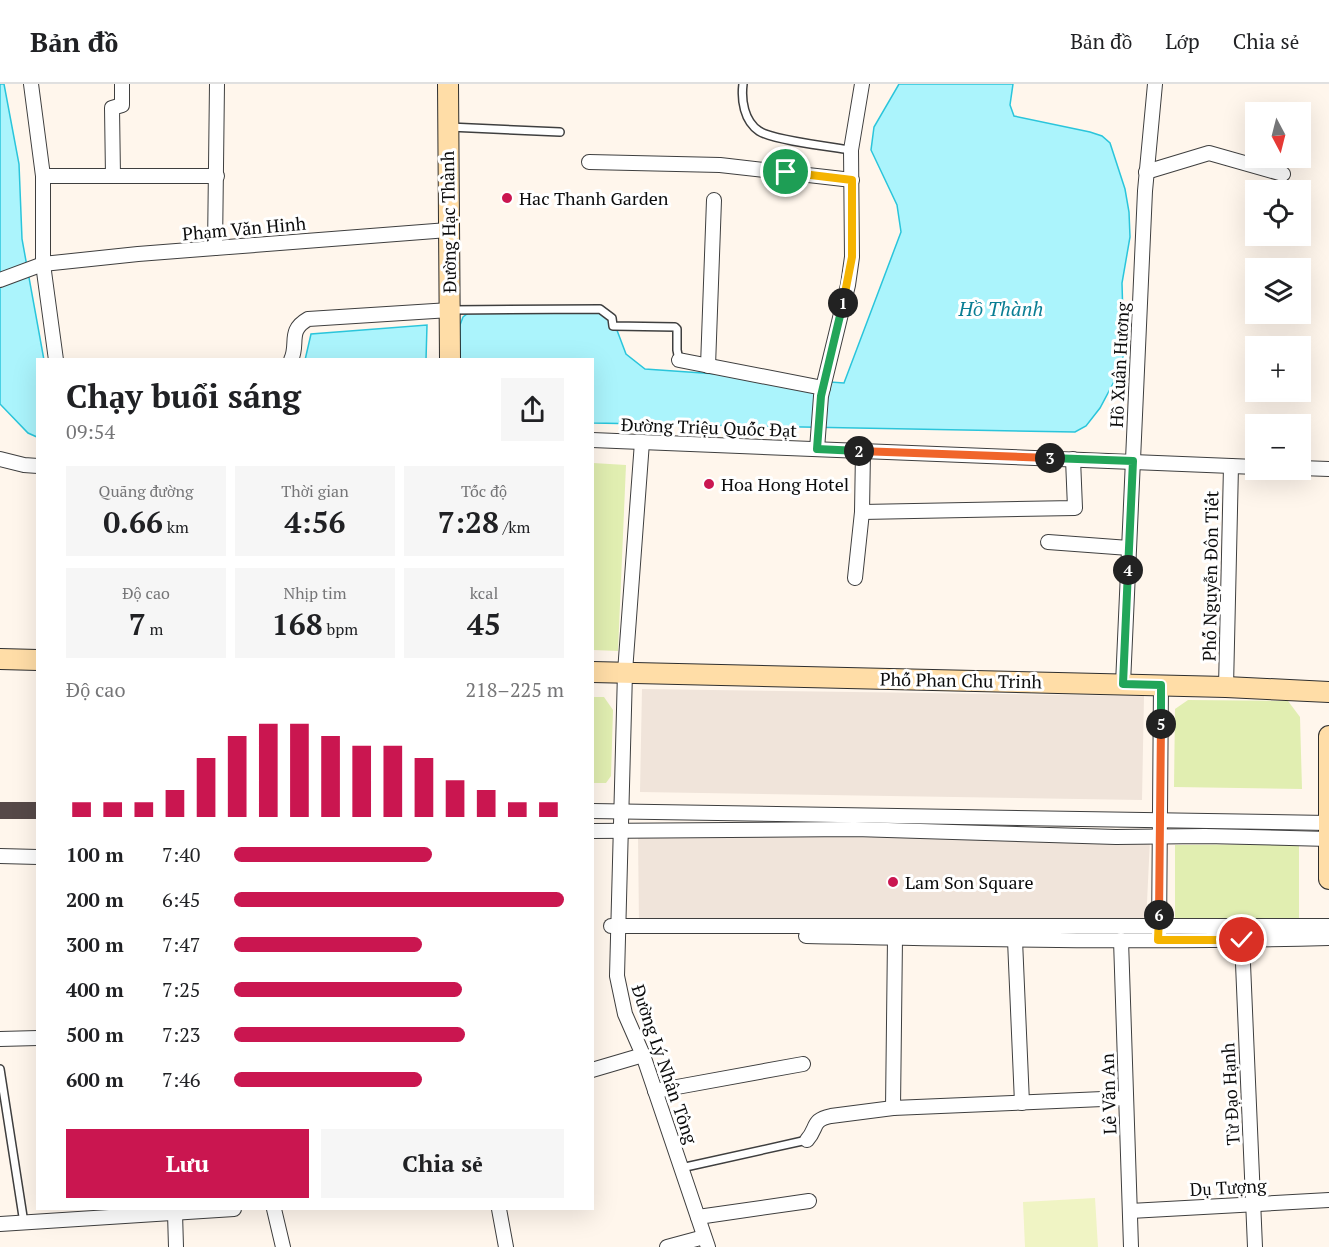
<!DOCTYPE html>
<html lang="vi">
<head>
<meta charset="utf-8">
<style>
  :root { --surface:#fff; --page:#f6f6f6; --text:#202124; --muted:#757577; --line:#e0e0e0; --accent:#ca1650 }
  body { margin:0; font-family:"PT Serif",serif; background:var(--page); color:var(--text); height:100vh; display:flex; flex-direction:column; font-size:22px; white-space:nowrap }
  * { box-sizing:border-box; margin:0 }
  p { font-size:20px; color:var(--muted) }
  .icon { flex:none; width:33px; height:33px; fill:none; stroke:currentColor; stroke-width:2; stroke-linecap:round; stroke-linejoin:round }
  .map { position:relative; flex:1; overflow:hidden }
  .sheet { position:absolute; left:36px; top:274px; width:558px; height:852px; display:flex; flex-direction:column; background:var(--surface); border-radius:0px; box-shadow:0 6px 24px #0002 }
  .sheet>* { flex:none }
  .needle { width:39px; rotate:173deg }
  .tools { position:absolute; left:1245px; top:18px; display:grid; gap:12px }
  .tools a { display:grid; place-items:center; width:66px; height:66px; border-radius:0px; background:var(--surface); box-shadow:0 6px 24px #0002; font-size:30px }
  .pin { position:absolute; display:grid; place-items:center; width:51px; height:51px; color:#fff; margin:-26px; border:3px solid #fff; border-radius:50%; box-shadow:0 2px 6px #0007 }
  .km { position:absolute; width:30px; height:30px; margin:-15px; border-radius:50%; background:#222; color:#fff; font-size:16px; line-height:30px; text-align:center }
  .round { display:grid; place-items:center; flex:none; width:63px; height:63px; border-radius:0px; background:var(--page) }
  .summary { display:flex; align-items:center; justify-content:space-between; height:102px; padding:0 30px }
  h1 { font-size:33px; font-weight:800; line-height:45px }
  .stats { display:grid; grid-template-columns:repeat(3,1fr); gap:9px; height:102px; padding:6px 30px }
  .stats div { display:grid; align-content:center; border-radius:0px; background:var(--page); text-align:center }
  .stats b { font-size:30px; font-weight:800 }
  .stats small { font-size:16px; font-weight:400 }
  .stats p { font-size:16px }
  .chart { height:168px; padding:12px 30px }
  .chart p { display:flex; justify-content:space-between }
  .chart svg { width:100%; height:108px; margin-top:6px; stroke:var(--accent); stroke-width:6 }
  .button { display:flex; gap:12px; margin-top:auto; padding:12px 30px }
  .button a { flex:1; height:69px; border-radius:0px; background:var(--accent); color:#fff; font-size:24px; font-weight:800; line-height:69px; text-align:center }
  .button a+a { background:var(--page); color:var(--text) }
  ul { padding:0 30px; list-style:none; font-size:20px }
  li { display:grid; grid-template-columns:96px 72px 1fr; align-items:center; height:45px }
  li i { height:15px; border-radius:8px; background:var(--accent) }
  header { display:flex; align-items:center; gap:36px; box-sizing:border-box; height:84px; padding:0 30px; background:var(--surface); border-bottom:2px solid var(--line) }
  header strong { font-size:28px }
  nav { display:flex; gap:33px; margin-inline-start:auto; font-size:21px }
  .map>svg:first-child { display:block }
  .green { fill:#e1eeb1 }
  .pitch { fill:#f0f4c4 }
  .plaza { fill:#f0e4da }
  .water { fill:#abf4fc; stroke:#2ac5db; stroke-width:1.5 }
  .building { fill:#564948 }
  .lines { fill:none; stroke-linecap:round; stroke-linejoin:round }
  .lane-casing { stroke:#3f3f3f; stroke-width:10 }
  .street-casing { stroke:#3f3f3f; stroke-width:16 }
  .secondary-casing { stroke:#2e2e2e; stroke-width:22 }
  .lane { stroke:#fff; stroke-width:7 }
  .street { stroke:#fff; stroke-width:14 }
  .secondary { stroke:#ffdda7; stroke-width:20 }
  .split-1-casing { stroke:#fff; stroke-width:12 }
  .split-2-casing { stroke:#fff; stroke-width:12 }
  .split-3-casing { stroke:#fff; stroke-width:12 }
  .split-4-casing { stroke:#fff; stroke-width:12 }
  .split-5-casing { stroke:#fff; stroke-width:12 }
  .split-6-casing { stroke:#fff; stroke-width:12 }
  .split-7-casing { stroke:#fff; stroke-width:12 }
  .split-1 { stroke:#f5b400; stroke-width:8 }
  .split-2 { stroke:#22a559; stroke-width:8 }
  .split-3 { stroke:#f0652b; stroke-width:8 }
  .split-4 { stroke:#22a559; stroke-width:8 }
  .split-5 { stroke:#22a559; stroke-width:8 }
  .split-6 { stroke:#f0652b; stroke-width:8 }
  .split-7 { stroke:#f5b400; stroke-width:8 }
  .poi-dot { fill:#ca1650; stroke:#fff; stroke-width:2 }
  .labels { text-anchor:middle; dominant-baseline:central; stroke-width:6; stroke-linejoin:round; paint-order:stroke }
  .poi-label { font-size:18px; fill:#0c0c0c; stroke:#fff; text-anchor:start }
  .street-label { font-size:18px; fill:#0c0c0c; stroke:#fff }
  .water-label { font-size:20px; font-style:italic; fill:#0a7e94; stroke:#fff }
</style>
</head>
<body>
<header>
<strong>Bản đồ</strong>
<nav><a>Bản đồ</a><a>Lớp</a><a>Chia sẻ</a></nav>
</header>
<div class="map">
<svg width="1329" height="1163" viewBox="0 0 1329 1163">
  <rect width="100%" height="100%" fill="#fff6ec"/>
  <g class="green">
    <path d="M593,379L626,381L618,567L593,566Z"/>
    <path d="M593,613H604L613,626L611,692L606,699H593Z"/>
    <path d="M1188,616L1288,617L1300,633L1302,705L1174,703L1175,625Z"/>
    <path d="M1299,760V839H1175V761Z"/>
  </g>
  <path class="pitch" d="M1095,1114L1098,1163H1025L1023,1118Z"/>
  <g class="plaza">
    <path d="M642,605L1144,612L1142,716L640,708Z"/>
    <path d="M638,751L1150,756L1146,839L639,840Z"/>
  </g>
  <g class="water">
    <path d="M0,0H4L19,80L22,155L44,276H38L37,353L28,349L0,320Z"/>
    <path d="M899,0H1013L1010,21L1014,32L1090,48L1102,52L1110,59L1125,105L1129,128L1130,153L1122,199L1124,270L1117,292L1100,324L1086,342L1075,348L593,339L592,276H460V241L463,233L471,227H597L612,233L626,270L645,285L844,299L901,148L897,121L871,66L874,43Z"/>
    <path d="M427,241L426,276H305L311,250Z"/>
  </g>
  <rect class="building" x="0" y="718" width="38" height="17"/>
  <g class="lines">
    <defs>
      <g id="lane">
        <path d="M743,0C741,16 744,37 759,47C772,56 832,63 851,66"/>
        <path d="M449,43L560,48"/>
        <path d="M452,226L600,225L612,234L613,242L675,243L677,245V266L679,276"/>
        <path d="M0,985L24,1139"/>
        <path d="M681,1084L807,1056"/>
      </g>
      <g id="street">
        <path d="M31,0L43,92V180L56,276"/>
        <path d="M589,78L720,81L852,96"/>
        <path d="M1146,88L1209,69L1283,90"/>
        <path d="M43,92H217"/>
        <path d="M113,92L112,24L122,21V0"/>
        <path d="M215,164L217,0"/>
        <path d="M0,196L43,180L138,170L448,146"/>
        <path d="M291,276C299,259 287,247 308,235L450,226"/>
        <path d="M679,276L823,304"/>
        <path d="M708,282L714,116"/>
        <path d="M592,356L1256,383"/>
        <path d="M642,358L625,588L617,892L625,930L643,971L708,1163"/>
        <path d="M817,365L821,312L848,201L852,173L851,66L862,0"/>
        <path d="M0,375L24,381L38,382"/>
        <path d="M1300,384L1329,385"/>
        <path d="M862,428L1075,424L1073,375"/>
        <path d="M1048,458L1129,464"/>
        <path d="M855,494L862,428L863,367"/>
        <path d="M1123,600L1145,107L1155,0"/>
        <path d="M1226,603L1231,382"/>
        <path d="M592,727L1328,739"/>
        <path d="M592,747L855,745L1116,753L1205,752L1329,755"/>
        <path d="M0,772L38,773"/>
        <path d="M611,842H1329"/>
        <path d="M1159,851L1161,601"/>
        <path d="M806,852C980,855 1155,859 1329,854"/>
        <path d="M1015,856L1022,1019"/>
        <path d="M1121,856L1131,1163"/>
        <path d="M1242,856L1255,1163"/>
        <path d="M0,955L38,954"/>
        <path d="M592,986L643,971"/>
        <path d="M655,1007L803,980"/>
        <path d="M893,1024L895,854"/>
        <path d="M807,1056C818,1044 811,1036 831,1032L893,1024L1126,1014"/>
        <path d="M274,1125L283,1163"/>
        <path d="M499,1125L506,1163"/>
        <path d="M1130,1127L1329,1116"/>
        <path d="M175,1129L176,1163"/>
        <path d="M698,1133L809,1117"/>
        <path d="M0,1140L234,1125"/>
        <path d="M667,1163L704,1153"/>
      </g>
      <g id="secondary">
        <path d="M448,0L450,276"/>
        <path d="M0,575L38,576"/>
        <path d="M592,588L1226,603L1329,608"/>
        <path d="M1329,652V795"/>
      </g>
    </defs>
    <use href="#lane" class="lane-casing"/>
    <use href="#street" class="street-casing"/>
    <use href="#secondary" class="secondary-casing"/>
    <use href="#lane" class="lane"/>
    <use href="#street" class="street"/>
    <use href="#secondary" class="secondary"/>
  </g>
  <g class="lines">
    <defs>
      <path id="split-1" d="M786,88L852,96V173L843,219"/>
      <path id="split-2" d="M843,219L821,312L817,365L859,367"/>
      <path id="split-3" d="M859,367L1050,374"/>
      <path id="split-4" d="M1050,374L1133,377L1128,486"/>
      <path id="split-5" d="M1128,486L1123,600L1161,601V640"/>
      <path id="split-6" d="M1159,831L1161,640"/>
      <path id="split-7" d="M1159,831L1158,856H1242"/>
    </defs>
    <use href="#split-1" class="split-1-casing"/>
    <use href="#split-2" class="split-2-casing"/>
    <use href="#split-3" class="split-3-casing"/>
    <use href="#split-4" class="split-4-casing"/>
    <use href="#split-5" class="split-5-casing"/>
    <use href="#split-6" class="split-6-casing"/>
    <use href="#split-7" class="split-7-casing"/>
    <use href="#split-1" class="split-1"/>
    <use href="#split-2" class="split-2"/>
    <use href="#split-3" class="split-3"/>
    <use href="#split-4" class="split-4"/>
    <use href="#split-5" class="split-5"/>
    <use href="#split-6" class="split-6"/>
    <use href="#split-7" class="split-7"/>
  </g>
  <g class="poi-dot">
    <circle cx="507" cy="114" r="6"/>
    <circle cx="709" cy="400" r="6"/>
    <circle cx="893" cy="798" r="6"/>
  </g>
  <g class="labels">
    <g class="poi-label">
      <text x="519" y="114">Hac Thanh Garden</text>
      <text x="721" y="400">Hoa Hong Hotel</text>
      <text x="905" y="798">Lam Son Square</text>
    </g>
    <g class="street-label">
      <text transform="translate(448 138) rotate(-91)">Đường Hạc Thành</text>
      <text transform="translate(244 144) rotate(-5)">Phạm Văn Hinh</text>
      <text transform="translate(1119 281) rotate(-87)">Hồ Xuân Hương</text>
      <text transform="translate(709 343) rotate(2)">Đường Triệu Quốc Đạt</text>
      <text transform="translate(1210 492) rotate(-89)">Phố Nguyễn Đôn Tiết</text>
      <text transform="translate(961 596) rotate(1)">Phố Phan Chu Trinh</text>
      <text transform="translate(665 980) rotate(71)">Đường Lý Nhân Tông</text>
      <text transform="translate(1108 1010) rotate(-92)">Lê Văn An</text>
      <text transform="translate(1230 1010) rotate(-93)">Từ Đạo Hạnh</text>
      <text transform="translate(1228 1103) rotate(-3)">Dụ Tượng</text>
    </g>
    <g class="water-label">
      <text x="1001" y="224">Hồ Thành</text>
    </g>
  </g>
</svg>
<div class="tools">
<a><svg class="needle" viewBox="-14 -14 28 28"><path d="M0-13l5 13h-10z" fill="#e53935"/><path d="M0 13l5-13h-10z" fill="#757577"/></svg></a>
<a><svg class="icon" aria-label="locate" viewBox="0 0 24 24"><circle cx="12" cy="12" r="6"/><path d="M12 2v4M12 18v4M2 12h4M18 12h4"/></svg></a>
<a><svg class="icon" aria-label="layers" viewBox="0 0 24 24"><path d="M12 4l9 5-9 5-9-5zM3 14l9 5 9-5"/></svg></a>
<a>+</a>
<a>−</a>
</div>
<div class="pin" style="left:786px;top:88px;background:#1e9e55"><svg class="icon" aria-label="arrive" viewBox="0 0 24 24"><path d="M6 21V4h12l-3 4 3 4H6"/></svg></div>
<div class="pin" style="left:1242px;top:856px;background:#d93025"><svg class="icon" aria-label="check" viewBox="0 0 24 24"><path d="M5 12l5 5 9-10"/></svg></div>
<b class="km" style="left:843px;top:219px">1</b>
<b class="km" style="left:859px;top:367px">2</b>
<b class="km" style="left:1050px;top:374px">3</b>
<b class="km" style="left:1128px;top:486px">4</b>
<b class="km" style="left:1161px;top:640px">5</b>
<b class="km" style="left:1159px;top:831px">6</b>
<section class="sheet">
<div class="summary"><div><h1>Chạy buổi sáng</h1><p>09:54</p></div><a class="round"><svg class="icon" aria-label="share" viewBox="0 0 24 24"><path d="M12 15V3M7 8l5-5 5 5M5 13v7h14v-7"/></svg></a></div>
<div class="stats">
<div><p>Quãng đường</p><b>0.66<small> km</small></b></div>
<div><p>Thời gian</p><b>4:56</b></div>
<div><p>Tốc độ</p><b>7:28<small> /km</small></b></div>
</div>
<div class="stats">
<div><p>Độ cao</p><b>7<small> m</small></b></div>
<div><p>Nhịp tim</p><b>168<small> bpm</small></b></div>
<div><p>kcal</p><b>45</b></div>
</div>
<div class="chart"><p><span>Độ cao</span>218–225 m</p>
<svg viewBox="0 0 160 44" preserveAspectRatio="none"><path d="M5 44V38M15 44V38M25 44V38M35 44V33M45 44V20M55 44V11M65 44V6M75 44V6M85 44V11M95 44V15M105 44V15M115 44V20M125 44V29M135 44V33M145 44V38M155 44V38"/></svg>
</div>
<ul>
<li><b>100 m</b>7:40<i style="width:60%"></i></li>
<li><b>200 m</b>6:45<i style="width:100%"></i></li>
<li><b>300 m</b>7:47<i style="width:57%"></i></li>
<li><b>400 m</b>7:25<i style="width:69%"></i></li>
<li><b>500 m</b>7:23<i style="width:70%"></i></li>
<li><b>600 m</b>7:46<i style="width:57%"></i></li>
</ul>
<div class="button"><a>Lưu</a><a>Chia sẻ</a></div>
</section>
</div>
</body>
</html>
